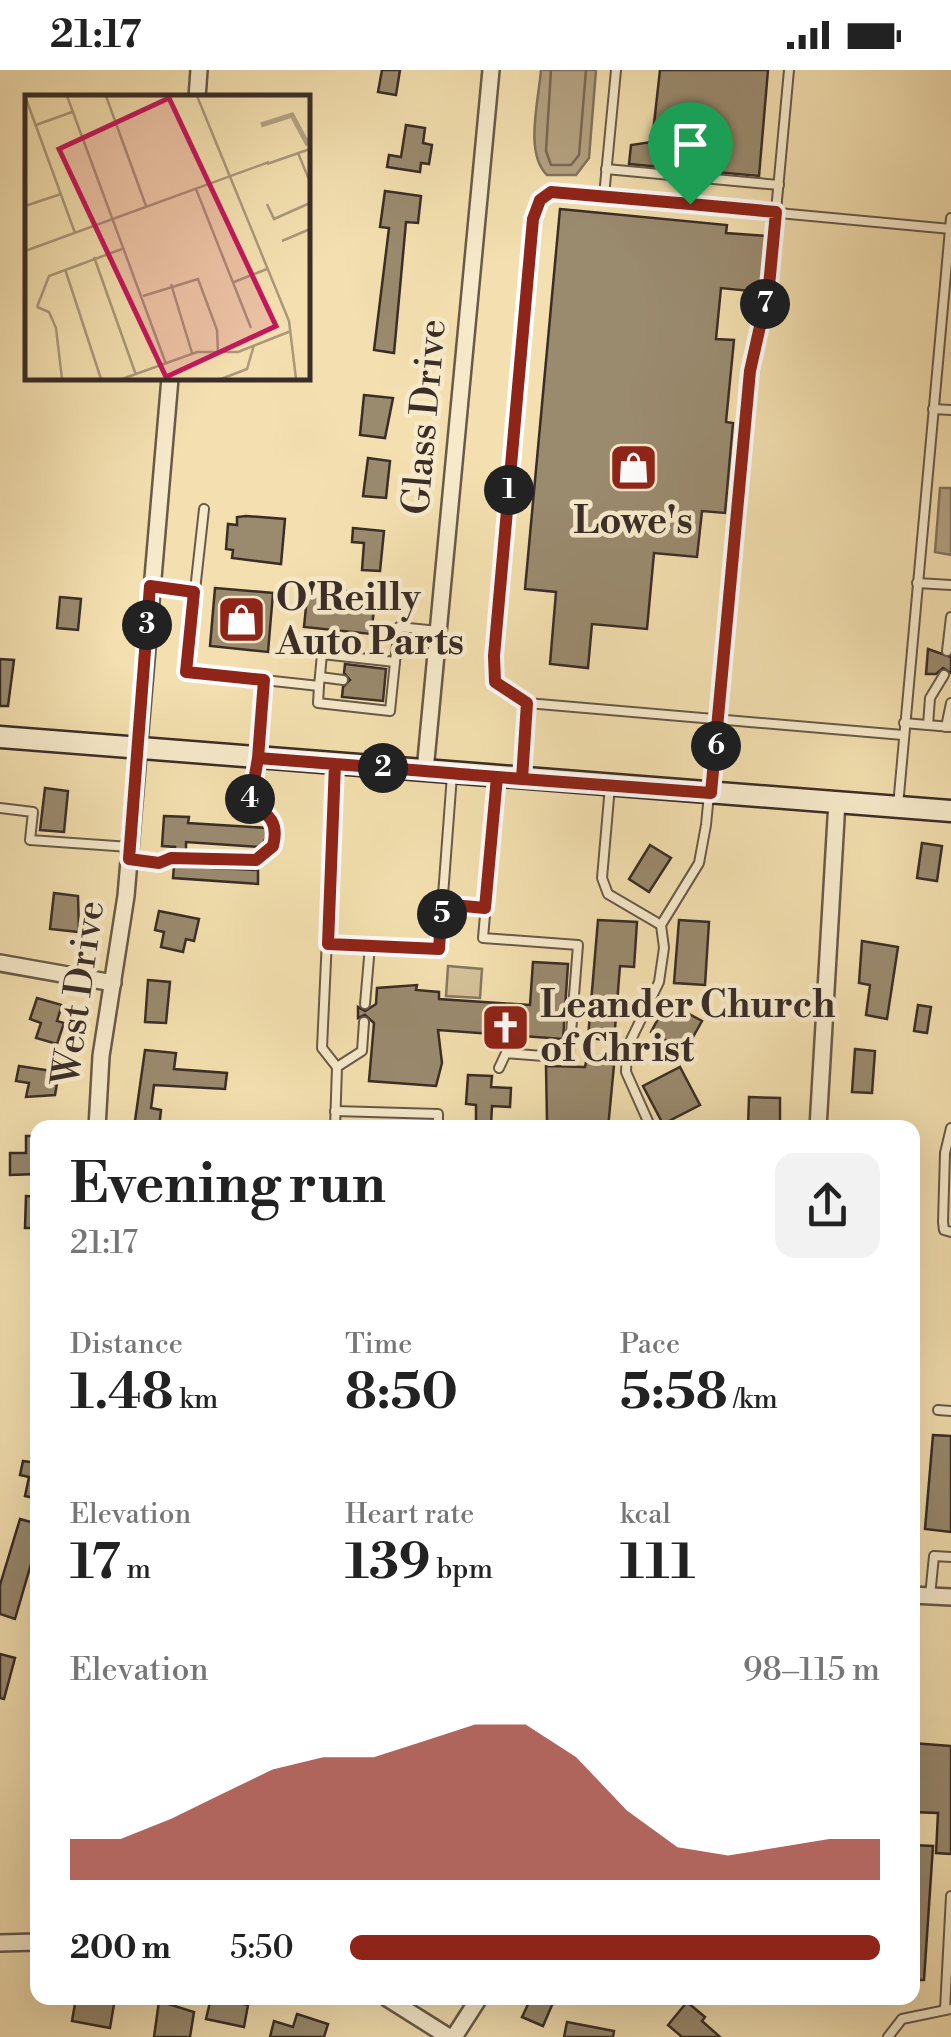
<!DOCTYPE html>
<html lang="en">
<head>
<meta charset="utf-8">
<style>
  :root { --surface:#fff; --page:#f2f2f2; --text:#222; --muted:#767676; --accent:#8f2418 }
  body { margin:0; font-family:"Libre Bodoni",serif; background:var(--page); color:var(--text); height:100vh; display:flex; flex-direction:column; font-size:38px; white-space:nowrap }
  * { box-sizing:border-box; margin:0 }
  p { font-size:32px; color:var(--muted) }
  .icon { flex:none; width:55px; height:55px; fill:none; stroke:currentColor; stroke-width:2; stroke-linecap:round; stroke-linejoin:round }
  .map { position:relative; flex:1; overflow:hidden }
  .sheet { position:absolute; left:30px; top:1050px; width:890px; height:885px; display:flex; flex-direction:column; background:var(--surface); border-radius:20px; box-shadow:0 10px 40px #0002 }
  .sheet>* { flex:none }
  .pin { position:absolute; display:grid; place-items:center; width:85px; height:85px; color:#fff; margin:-102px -42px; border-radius:50% 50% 50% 0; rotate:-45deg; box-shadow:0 0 10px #0007 }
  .pin .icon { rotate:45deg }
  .km { position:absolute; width:50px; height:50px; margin:-25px; border-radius:50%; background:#222; color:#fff; font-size:28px; line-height:50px; text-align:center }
  .round { display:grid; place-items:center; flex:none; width:105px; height:105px; border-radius:20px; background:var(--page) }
  .overview { display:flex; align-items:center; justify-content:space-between; height:170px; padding:0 40px }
  h1 { font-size:55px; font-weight:800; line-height:75px }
  .figures { display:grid; grid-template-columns:repeat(3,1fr); gap:15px; height:170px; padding:10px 40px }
  .figures div { display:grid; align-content:center }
  .figures b { font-size:50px; font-weight:800 }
  .figures small { font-size:28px; font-weight:400 }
  .figures p { font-size:28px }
  .chart { height:280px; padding:20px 40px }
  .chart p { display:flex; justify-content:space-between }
  .chart svg { width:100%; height:180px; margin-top:10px; fill:var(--accent); opacity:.7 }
  ul { padding:0 40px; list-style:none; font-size:32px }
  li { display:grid; grid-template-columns:160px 120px 1fr; align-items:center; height:75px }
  li i { height:25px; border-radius:12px; background:var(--accent) }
  .status { display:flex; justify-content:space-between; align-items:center; height:70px; padding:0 50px; background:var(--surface); direction:ltr }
  .status svg { height:28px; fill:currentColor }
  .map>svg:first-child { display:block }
  .green { fill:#d4c198; stroke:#877760; stroke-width:2.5 }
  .water { fill:#b4a281; stroke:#83735d; stroke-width:2.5 }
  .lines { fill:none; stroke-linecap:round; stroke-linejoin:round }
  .shore { stroke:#776854; stroke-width:2.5 }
  .building { fill:#9a8a6e; stroke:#3a2d27; stroke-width:2.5 }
  .lane-casing { stroke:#685a49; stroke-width:12 }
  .street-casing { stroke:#685a49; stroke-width:20 }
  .secondary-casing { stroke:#3a2d27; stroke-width:25 }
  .lane { stroke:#f7eacb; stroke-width:8 }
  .street { stroke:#f7eacb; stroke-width:15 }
  .secondary { stroke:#f7eacb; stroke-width:20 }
  .route-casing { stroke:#fff; stroke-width:20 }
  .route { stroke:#8f2418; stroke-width:12 }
  .labels { text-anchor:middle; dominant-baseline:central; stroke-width:9; stroke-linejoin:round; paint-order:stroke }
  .street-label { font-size:38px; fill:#3a2d27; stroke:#f7eacb }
  .poi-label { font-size:38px; font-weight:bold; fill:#3a2d27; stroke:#f7eacb; text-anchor:start }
  .inset-river { fill:none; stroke:#b4a281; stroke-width:5 }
  .inset-road { fill:none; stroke:#a99879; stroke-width:2.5 }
  .view { fill:#c2185b; fill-opacity:0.15; stroke:#c2185b; stroke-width:5 }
  .inset-edge { fill:none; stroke:#3a2d27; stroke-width:5 }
</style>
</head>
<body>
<div class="status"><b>21:17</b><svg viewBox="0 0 49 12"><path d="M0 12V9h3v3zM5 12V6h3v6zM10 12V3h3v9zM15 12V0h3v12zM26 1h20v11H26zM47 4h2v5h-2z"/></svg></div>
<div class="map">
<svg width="951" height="1967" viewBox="0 0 951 1967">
  <rect width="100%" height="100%" fill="#f3dfaf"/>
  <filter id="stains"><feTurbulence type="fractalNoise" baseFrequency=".002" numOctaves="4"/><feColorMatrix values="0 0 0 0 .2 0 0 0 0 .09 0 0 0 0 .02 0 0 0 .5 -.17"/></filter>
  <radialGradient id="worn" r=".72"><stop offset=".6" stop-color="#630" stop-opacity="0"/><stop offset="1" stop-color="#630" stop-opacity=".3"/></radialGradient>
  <path class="green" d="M448,896L482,899L480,928L446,926Z"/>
  <g class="water">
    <path d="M541,0H596L589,88L576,105H547C524,83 539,29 541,0Z"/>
    <path d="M940,418H951V485L935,482Z"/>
  </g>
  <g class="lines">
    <path class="shore" d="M551,0L546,81L551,95H571L579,85L586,0"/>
  </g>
  <g class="building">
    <path d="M382,0H400L396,25L378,22Z"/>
    <path d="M660,0H768L759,106L629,94L631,75L652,72Z"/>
    <path d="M406,55L425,58L423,73L432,75L429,94L421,93L420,102L387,97L389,85L401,87Z"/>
    <path d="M385,121L421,126L418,153L406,152L394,283L374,280L389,158L380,157Z"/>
    <path d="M560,139L727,155L726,163L766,166L760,222L721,218L716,269L734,270L726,352L733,353L725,443L702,441L697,487L654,483L647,559L592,554L588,598L550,594L556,522L525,519Z"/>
    <path d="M364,325L393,328L385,368L360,365Z"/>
    <path d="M368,388L390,391L386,428L363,426Z"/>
    <path d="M246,446L285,449L281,494L232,488L233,480L226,479L228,454L237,455V447Z"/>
    <path d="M353,458L384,461L380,501L362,500L364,473L352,472Z"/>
    <path d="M308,517L376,524L371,564L304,557Z"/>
    <path d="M215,518L273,523L268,582L210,576Z"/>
    <path d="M60,527L81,529L78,560L57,558Z"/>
    <path d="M928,579L951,587V603L943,598L936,604H926Z"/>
    <path d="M0,589L14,590L8,636H0Z"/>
    <path d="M345,594L386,599L383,631L342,627L343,617L350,610L344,603Z"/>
    <path d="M45,718L68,721L64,762L40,760Z"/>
    <path d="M164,746L189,747L188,753L268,758V764L261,777L186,772V781H174L175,777L162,776Z"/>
    <path d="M922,773L942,776L937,811L917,808Z"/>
    <path d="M650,775L671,788L649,822L629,809Z"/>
    <path d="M174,796L258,800V814L173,808Z"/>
    <path d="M54,823L78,826L79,862L50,859Z"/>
    <path d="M159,841L199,849L194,871L186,869L183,882L161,877L164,862L155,860Z"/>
    <path d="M598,850L637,852L634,897L620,896L614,971L588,968Z"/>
    <path d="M679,850L709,852L705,915L674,913Z"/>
    <path d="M862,871L898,877L887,949L866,945L870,915L859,913Z"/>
    <path d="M533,892L568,894L563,969L438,960L442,993L436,1016L369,1011L374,953L365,945L358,948V937L365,941L376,934L377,918L417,915L416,920L439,922V929L530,935Z"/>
    <path d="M148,910L170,912L166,953L145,952Z"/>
    <path d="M37,928L62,935L57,951L64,953L57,974L36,968L41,953L30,949Z"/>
    <path d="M667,932L702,951L685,981L651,962Z"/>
    <path d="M918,935L931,937L927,963L914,961Z"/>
    <path d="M855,979L875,981L872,1023L852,1022Z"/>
    <path d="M145,980L176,983L174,999L227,1003L225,1019L154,1015L151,1038L161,1040L159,1058H134Z"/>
    <path d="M586,992L614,995L608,1058L547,1051L546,996L585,997Z"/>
    <path d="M19,996L59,1002L55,1025L26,1027L29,1013L16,1011Z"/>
    <path d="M680,997L700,1035L663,1054L643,1016Z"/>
    <path d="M468,1005L492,1006L491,1017L511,1018L510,1037L492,1036L491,1055L476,1054V1035L466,1034Z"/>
    <path d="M749,1027L780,1028V1058H748Z"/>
    <path d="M26,1066H38V1104L10,1105V1083H26Z"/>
    <path d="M26,1126L38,1127V1158H25Z"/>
    <path d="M933,1365L951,1366V1462L925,1459Z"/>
    <path d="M23,1391L38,1393V1429L25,1426L29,1407L20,1405Z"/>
    <path d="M20,1449L38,1454V1470L15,1549L0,1544V1515Z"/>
    <path d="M0,1584L15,1588L4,1629L0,1628Z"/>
    <path d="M912,1673L951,1676V1784L936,1783L938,1743L912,1742Z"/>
    <path d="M912,1775L933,1776L924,1910H912Z"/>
    <path d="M76,1928L96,1932V1928H115L110,1958L72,1951Z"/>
    <path d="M211,1928L248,1935L244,1957L206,1949Z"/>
    <path d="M531,1928H555L543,1956L522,1947Z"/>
    <path d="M159,1931L194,1942L190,1967H154Z"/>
    <path d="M687,1932L705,1947L702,1951L720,1967H682L668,1955Z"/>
    <path d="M297,1944L328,1954L324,1967H270L274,1951L293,1957Z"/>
    <path d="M567,1952L614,1961L613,1967H564Z"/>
  </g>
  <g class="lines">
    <defs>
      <g id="lane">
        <path d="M606,99L779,115"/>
        <path d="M604,126L616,0"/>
        <path d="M933,339L951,340"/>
        <path d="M917,513L951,515"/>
        <path d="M150,517L195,522"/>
        <path d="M947,581L951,547"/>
        <path d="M320,607L343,610"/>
        <path d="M264,610L319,616L322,584L395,592L399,557L438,561"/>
        <path d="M319,616L318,633L390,641L395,592"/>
        <path d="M527,633L903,665"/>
        <path d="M904,653L951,657"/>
        <path d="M928,655L930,628L944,605"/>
        <path d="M946,657L951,633"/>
        <path d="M335,694L322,978L337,997L335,1058"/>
        <path d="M522,705L527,633L495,612L494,586L533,149L540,130L551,122L951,159"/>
        <path d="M497,707L483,868L578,875L569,988L506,983L499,998"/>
        <path d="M610,716L602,808L608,824L661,855"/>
        <path d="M898,736L951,148"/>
        <path d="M0,738L33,742L30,770L130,777"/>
        <path d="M129,789L159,793L171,788L256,790C271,780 277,772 275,753L250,734L264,610L186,602L204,439"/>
        <path d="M442,834L485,838"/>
        <path d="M328,874L439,879L452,705"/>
        <path d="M365,934L370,876"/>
        <path d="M337,997L362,981L364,952"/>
        <path d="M335,1041L438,1044V1058"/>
        <path d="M651,1058L626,1002L627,978L659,912L664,878L661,855L699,793L706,755L750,301L769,217L789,0"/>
        <path d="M951,1058L945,1083L943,1152L944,1160L951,1162"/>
        <path d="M938,1340L951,1341"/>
        <path d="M930,1526L934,1486L951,1487"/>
        <path d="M945,1939L951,1826"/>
        <path d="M888,1967L902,1949L951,1939"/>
      </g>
      <g id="street">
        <path d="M197,28L199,0"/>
        <path d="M425,701L491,0"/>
        <path d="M0,893L113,913"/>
        <path d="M97,1058L101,986L126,826L170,308"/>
        <path d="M818,1058L837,731"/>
        <path d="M912,1525L951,1527"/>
        <path d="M0,1873L38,1872"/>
        <path d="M387,1928L449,1967"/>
        <path d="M454,1967L479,1928"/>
      </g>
      <path id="secondary" d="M0,667L951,741"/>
    </defs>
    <use href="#lane" class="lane-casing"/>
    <use href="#street" class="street-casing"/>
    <use href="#secondary" class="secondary-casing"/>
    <use href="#lane" class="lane"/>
    <use href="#street" class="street"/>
    <use href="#secondary" class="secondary"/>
  </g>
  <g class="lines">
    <defs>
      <path id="route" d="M690,134L551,122L540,130L533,149L494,586L495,612L527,633L522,709C489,706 457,704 425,701L258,688L264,610L186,602L194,522L150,516L129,789L159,793L171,788L256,790L273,776C279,753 270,744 250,734L258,688L335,694L328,874L439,879L442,834L485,838L497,707L522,709L711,723L750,301L769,216L776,142L690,134"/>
    </defs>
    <use href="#route" class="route-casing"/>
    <use href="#route" class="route"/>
  </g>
  <defs>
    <symbol id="shop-square" viewBox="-11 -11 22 22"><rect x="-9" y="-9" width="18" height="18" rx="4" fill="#8f2418" stroke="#f7eacb"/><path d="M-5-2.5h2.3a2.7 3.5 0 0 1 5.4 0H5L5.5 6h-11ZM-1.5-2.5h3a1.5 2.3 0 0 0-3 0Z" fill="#fff"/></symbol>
    <symbol id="church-square" viewBox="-11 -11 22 22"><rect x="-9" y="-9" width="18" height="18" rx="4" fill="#8f2418" stroke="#f7eacb"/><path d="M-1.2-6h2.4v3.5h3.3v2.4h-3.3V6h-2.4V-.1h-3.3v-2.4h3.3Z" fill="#fff"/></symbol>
  </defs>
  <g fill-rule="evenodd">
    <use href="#shop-square" x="606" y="370" width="55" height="55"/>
    <use href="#shop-square" x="214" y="522" width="55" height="55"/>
    <use href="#church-square" x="478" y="930" width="55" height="55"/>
  </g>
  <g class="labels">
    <g class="street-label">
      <text transform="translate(425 347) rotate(-85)">Glass Drive</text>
      <text transform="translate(79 923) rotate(-82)">West Drive</text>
    </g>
    <g class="poi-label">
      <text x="633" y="451" text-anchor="middle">Lowe's</text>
      <text x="276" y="528">O'Reilly<tspan x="276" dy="44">Auto Parts</tspan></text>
      <text x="540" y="935">Leander Church<tspan x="540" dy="44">of Christ</tspan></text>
    </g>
  </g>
  <g transform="translate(25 25)">
    <rect width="285" height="285" fill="#f3dfaf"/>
    <path class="inset-river" d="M236,30L267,20L283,50"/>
    <path class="inset-road" d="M0,1L50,138M42,1L141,269M81,1L121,111M172,1L264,226L271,284M11,30L47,17M273,58L285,87M242,69L285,54M171,94L226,233M242,109L249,124L285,108M0,111L36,99M257,146L285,134M0,156L244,67M69,162L111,280M40,174L76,284M209,187L242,174M146,189L167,258M118,201L173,184L192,235L193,258M12,212L24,181L97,154M12,212L24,217L31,233L37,284M97,284L172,257H213L266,236M196,284L222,274L229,250"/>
    <path class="view" d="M144,3L251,231L141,282L34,54Z"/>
    <rect width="285" height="285" class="inset-edge"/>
  </g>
  <rect width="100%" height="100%" filter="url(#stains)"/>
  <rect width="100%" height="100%" fill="url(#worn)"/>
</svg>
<div class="pin" style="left:690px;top:134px;background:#1e9e55"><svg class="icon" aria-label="arrive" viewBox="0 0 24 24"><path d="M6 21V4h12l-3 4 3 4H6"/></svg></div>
<b class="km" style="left:509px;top:420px">1</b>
<b class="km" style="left:383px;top:698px">2</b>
<b class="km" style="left:147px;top:555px">3</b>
<b class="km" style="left:250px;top:729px">4</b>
<b class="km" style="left:442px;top:844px">5</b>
<b class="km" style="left:716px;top:676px">6</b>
<b class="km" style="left:765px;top:234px">7</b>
<section class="sheet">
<div class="overview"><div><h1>Evening run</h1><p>21:17</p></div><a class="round"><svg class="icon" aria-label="share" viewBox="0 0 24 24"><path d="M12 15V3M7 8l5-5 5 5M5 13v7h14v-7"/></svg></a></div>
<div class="figures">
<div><p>Distance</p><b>1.48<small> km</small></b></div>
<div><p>Time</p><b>8:50</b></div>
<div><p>Pace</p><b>5:58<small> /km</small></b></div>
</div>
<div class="figures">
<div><p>Elevation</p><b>17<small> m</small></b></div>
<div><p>Heart rate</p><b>139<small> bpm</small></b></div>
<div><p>kcal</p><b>111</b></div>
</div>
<div class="chart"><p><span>Elevation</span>98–115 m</p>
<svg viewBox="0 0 160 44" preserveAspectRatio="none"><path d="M0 44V34L10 34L20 29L30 23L40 17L50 14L60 14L70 10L80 6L90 6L100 14L110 27L120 36L130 38L140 36L150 34L160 34V44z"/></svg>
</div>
<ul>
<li><b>200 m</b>5:50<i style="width:100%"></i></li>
</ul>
</section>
</div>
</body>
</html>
